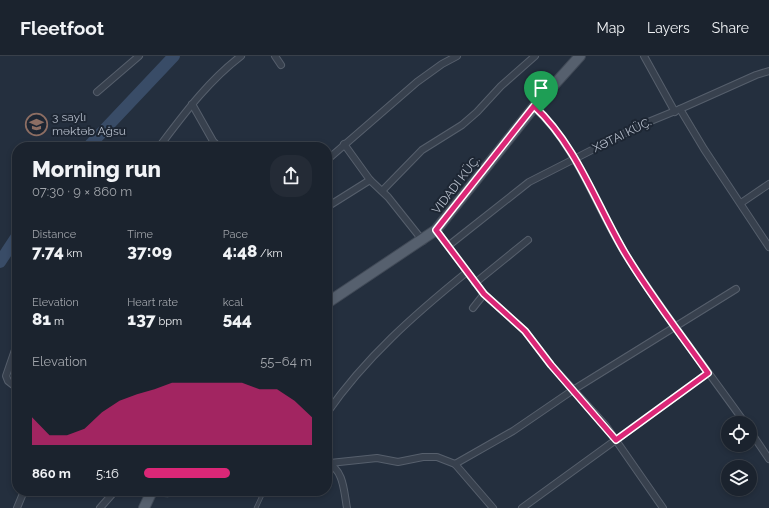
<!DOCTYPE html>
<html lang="en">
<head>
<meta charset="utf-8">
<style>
  :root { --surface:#1b232e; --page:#242b36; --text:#f1f3f6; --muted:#a0a4aa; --line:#39404a; --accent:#db2777 }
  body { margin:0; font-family:Raleway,sans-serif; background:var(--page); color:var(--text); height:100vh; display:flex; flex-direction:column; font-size:15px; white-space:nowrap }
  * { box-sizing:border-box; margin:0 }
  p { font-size:13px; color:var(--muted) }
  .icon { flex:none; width:22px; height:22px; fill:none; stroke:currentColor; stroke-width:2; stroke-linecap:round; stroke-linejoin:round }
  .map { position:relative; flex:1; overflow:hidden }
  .side { position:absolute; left:12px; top:86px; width:320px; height:354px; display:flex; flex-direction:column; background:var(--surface); border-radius:16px; box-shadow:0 2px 6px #0003,0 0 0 1px var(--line) }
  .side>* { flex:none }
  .buttons { position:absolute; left:721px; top:360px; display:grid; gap:8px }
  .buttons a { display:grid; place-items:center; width:36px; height:36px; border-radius:50%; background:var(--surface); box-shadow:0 2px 6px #0003,0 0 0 1px var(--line); font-size:20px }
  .pin { position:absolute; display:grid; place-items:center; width:34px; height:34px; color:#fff; margin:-41px -17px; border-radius:50% 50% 50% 0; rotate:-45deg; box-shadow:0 0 4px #0007 }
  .pin .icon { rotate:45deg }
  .round { display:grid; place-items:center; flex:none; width:42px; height:42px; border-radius:16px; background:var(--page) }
  .overview { display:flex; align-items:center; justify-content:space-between; height:68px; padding:0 20px }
  h1 { font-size:22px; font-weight:800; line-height:30px }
  .figures { display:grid; grid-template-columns:repeat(3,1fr); gap:6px; height:68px; padding:4px 20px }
  .figures div { display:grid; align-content:center }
  .figures b { font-size:17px; font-weight:800 }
  .figures small { font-size:11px; font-weight:400 }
  .figures p { font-size:11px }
  .chart { height:112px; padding:8px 20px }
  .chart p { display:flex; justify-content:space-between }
  .chart svg { width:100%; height:72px; margin-top:4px; fill:var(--accent); opacity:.7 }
  ul { padding:0 20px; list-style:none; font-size:13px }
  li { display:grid; grid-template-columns:64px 48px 1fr; align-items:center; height:30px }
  li i { height:10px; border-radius:5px; background:var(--accent) }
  header { display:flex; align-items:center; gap:24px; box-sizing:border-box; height:56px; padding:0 20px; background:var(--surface); border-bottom:1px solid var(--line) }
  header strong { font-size:19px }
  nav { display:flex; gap:22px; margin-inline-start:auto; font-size:14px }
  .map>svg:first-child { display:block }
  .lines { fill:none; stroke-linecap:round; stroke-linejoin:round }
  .river { stroke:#394c67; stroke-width:12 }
  .lane-casing { stroke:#565f6c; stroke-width:4.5 }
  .street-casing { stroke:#565f6c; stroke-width:8 }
  .primary-casing { stroke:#414a57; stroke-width:12 }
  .lane { stroke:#38414e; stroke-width:3 }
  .street { stroke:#38414e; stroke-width:6 }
  .primary { stroke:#56606e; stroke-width:10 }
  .route-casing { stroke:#fff; stroke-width:8 }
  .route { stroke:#db2777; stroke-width:5 }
  .labels { text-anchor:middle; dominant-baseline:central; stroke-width:4; stroke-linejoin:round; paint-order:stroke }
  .poi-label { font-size:12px; fill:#b4bcc9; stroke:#1d2633; text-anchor:start }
  .street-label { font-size:12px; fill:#b4bcc9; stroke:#1d2633 }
</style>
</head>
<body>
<header>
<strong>Fleetfoot</strong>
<nav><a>Map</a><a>Layers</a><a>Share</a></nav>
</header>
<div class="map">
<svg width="769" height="452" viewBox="0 0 769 452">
  <rect width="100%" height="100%" fill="#242f3e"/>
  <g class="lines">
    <g class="river">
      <path d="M88,91L174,0"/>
      <path d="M0,206L17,180"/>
    </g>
    <defs>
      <g id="lane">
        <path d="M152,438L168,439L173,435"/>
        <path d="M256,452L264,435"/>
      </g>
      <g id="street">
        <path d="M275,0L281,9"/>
        <path d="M644,0L675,56"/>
        <path d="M97,36L139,0"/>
        <path d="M192,48L213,85L219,91"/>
        <path d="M534,51C578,91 595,150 626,199C663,257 705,311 745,367"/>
        <path d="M680,53L704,93L769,191"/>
        <path d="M344,88L370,124L388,141L423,185"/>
        <path d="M159,91C184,58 208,25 241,0"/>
        <path d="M327,104L417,26L442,8L457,0"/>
        <path d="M382,135L422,94L462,69L477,56L501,30L535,0"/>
        <path d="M741,147L769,128"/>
        <path d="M327,151L370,124"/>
        <path d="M436,174L484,238L525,275L551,309L606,370L663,452"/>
        <path d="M448,190L529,126L641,69L680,53L756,19L769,15"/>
        <path d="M475,227L528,184"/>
        <path d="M473,252L484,238"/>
        <path d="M17,288L6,320L8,325L17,332"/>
        <path d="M327,357C365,302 415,258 467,216"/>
        <path d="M750,375L769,403"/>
        <path d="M327,407C344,413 344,437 347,452"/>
        <path d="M330,407L377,402L398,406L423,401H437L455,408L513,375L573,334L736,233"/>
        <path d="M455,408L493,452"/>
        <path d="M17,452L24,435"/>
        <path d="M100,452L115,435"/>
        <path d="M522,452L708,317"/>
      </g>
      <g id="primary">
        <path d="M327,247L436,174L534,51L580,0"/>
        <path d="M144,452L152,435"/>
      </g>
    </defs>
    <use href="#lane" class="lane-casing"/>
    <use href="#street" class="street-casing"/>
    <use href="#primary" class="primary-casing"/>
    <use href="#lane" class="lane"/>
    <use href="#street" class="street"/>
    <use href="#primary" class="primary"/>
  </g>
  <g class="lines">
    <defs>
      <path id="route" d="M534,50C577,90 596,148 625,197C650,239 680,277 708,317L616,384L551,309L525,275L484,238L436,174Z"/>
    </defs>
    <use href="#route" class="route-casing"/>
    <use href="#route" class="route"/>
  </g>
  <defs>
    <symbol id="school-ring" viewBox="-11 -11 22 22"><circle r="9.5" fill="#1d2633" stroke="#8d6e63" stroke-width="1.5"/><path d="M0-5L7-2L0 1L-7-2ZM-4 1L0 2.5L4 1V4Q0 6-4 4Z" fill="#8d6e63"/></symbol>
  </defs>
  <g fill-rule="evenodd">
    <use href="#school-ring" x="24" y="56" width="25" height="25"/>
  </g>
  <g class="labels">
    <g class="poi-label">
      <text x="52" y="61">3 saylı<tspan x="52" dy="14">məktəb Ağsu</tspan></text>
    </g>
    <g class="street-label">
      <text transform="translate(622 79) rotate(-26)">XƏTAI KÜÇ.</text>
      <text transform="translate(456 129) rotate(-52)">VIDADI KÜÇ.</text>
    </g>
  </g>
</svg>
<div class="buttons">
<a><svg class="icon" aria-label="locate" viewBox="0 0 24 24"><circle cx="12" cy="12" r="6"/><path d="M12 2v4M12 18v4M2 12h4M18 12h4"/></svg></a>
<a><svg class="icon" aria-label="layers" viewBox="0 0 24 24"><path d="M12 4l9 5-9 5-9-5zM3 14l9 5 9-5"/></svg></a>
</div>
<div class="pin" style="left:541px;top:56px;background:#1e9e55"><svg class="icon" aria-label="arrive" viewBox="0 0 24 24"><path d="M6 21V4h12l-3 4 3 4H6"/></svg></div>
<section class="side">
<div class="overview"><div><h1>Morning run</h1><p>07:30 · 9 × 860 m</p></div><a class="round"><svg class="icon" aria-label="share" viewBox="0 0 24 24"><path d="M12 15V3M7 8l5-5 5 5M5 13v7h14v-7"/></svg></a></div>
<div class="figures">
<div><p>Distance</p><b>7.74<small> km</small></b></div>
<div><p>Time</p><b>37:09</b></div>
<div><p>Pace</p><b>4:48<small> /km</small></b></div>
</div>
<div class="figures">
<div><p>Elevation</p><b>81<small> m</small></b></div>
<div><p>Heart rate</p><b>137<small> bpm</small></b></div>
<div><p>kcal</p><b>544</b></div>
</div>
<div class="chart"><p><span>Elevation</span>55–64 m</p>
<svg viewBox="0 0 160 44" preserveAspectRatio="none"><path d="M0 44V27L10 38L20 38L30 34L40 24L50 17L60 13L70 10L80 6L90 6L100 6L110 6L120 6L130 10L140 10L150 17L160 27V44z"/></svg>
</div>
<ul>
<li><b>860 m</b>5:16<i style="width:51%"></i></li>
</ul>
</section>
</div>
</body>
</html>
